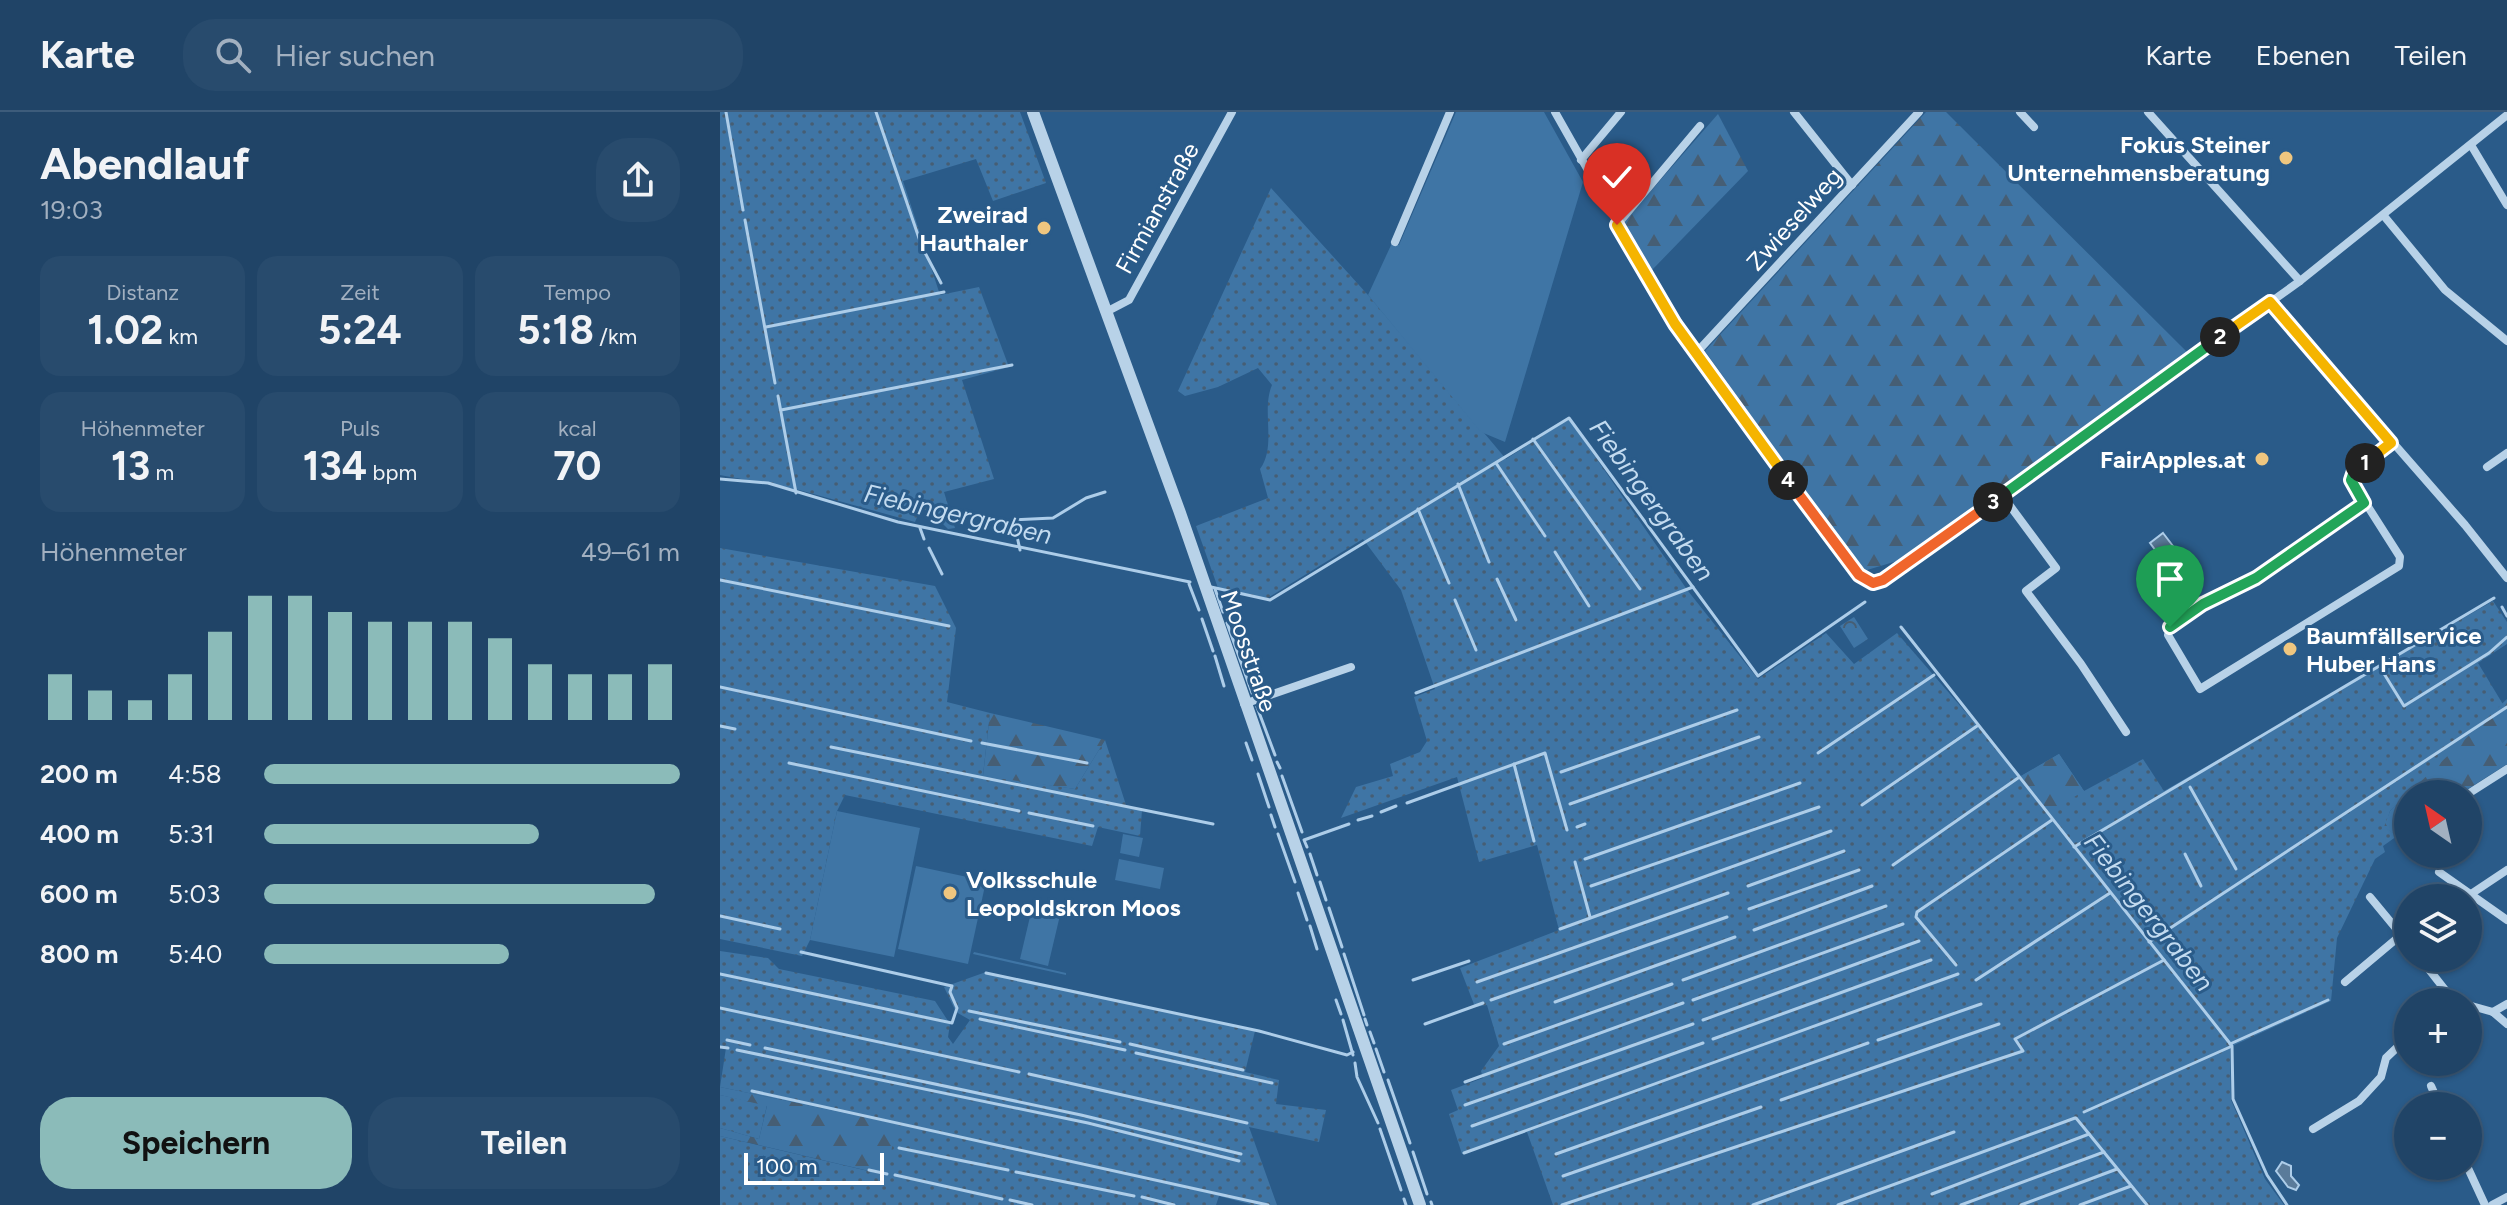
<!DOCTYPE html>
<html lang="de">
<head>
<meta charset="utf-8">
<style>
  :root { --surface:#204467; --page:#284b6d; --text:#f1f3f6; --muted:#a2b0c0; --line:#3d5c7b; --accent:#8bbbb9 }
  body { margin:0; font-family:Figtree,sans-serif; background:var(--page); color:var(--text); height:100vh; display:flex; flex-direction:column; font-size:30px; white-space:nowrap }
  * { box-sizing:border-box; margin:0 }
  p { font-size:26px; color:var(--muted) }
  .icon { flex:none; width:44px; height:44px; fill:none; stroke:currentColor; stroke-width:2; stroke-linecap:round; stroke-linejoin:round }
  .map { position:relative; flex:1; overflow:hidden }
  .drawer { display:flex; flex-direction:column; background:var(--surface); width:720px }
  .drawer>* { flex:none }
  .needle { width:52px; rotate:326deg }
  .fabs { position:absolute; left:1674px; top:668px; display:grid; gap:16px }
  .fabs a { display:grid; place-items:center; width:88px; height:88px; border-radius:50%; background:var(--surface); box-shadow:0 2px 6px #0004,0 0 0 2px var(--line); font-size:40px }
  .scale { position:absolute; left:24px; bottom:20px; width:140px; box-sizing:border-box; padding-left:8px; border:4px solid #fff; border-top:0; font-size:22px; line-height:28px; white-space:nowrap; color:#fff; -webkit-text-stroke:6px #2a5b89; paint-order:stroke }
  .pin { position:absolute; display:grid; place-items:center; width:68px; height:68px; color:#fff; margin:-82px -34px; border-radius:50% 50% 50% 0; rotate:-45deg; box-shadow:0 0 8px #0007 }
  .pin .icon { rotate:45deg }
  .km { position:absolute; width:40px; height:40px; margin:-20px; border-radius:50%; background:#222; color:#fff; font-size:22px; line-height:40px; text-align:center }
  .round { display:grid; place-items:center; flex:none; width:84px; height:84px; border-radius:32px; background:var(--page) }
  .overview { display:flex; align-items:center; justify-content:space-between; height:136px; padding:0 40px }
  h1 { font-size:44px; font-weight:700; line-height:60px }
  .figures { display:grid; grid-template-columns:repeat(3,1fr); gap:12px; height:136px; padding:8px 40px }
  .figures div { display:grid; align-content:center; border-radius:20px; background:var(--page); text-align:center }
  .figures b { font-size:40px; font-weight:700 }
  .figures small { font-size:22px; font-weight:400 }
  .figures p { font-size:22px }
  .chart { height:224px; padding:16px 40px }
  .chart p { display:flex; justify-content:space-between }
  .chart svg { width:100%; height:144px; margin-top:8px; stroke:var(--accent); stroke-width:6 }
  .button { display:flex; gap:16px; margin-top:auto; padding:16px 40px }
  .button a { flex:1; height:92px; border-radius:32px; background:var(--accent); color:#111; font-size:32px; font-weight:700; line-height:92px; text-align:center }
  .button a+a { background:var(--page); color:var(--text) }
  ul { padding:0 40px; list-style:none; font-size:26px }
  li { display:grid; grid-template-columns:128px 96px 1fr; align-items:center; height:60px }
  li i { height:20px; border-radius:10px; background:var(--accent) }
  header { display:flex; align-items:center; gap:48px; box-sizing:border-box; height:112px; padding:0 40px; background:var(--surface); border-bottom:2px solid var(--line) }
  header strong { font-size:38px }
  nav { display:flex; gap:44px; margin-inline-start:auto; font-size:28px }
  .search { width:560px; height:72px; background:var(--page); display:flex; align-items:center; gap:20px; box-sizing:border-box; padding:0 28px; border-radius:32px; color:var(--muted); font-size:30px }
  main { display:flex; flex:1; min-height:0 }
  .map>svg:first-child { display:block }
  .grass { fill:url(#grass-dots) }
  .forest { fill:url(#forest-firs) }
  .park { fill:url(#park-crowns) }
  .garden { fill:#3f75a5 }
  .water { fill:#5a7b9a; stroke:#adcde9; stroke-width:2 }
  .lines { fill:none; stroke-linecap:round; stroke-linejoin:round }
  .stream { stroke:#adcde9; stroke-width:3 }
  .minor { stroke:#b8d2e8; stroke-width:8 }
  .tertiary { stroke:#b8d2e8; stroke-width:12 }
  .split-1-casing { stroke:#fff; stroke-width:16 }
  .split-2-casing { stroke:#fff; stroke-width:16 }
  .split-3-casing { stroke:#fff; stroke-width:16 }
  .split-4-casing { stroke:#fff; stroke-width:16 }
  .split-5-casing { stroke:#fff; stroke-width:16 }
  .split-1 { stroke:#22a559; stroke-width:10 }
  .split-2 { stroke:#f5b400; stroke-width:10 }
  .split-3 { stroke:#22a559; stroke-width:10 }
  .split-4 { stroke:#f0652b; stroke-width:10 }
  .split-5 { stroke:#f5b400; stroke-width:10 }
  .poi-dot { fill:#efc67f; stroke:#2a5b89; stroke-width:3 }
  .labels { text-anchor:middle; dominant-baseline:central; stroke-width:6; stroke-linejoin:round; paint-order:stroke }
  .poi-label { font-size:24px; font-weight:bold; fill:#fff; stroke:#2a5b89; text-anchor:end }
  .street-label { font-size:24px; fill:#fff; stroke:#2a5b89 }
  .water-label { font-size:26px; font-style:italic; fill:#c3dbf0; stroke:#2a5b89 }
</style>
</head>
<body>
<header>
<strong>Karte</strong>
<div class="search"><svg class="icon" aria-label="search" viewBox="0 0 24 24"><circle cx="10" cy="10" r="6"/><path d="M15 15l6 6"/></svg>Hier suchen</div>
<nav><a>Karte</a><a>Ebenen</a><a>Teilen</a></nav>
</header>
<main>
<section class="drawer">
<div class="overview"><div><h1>Abendlauf</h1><p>19:03</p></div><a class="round"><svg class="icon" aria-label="share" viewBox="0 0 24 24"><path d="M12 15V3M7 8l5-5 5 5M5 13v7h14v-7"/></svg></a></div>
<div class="figures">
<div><p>Distanz</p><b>1.02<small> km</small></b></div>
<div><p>Zeit</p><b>5:24</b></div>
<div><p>Tempo</p><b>5:18<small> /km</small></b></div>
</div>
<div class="figures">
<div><p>Höhenmeter</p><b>13<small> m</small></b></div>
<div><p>Puls</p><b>134<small> bpm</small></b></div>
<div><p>kcal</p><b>70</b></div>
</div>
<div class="chart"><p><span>Höhenmeter</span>49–61 m</p>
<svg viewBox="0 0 160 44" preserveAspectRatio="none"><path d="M5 44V30M15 44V35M25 44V38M35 44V30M45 44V17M55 44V6M65 44V6M75 44V11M85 44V14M95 44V14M105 44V14M115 44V19M125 44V27M135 44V30M145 44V30M155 44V27"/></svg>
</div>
<ul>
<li><b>200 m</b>4:58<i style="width:100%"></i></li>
<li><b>400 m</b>5:31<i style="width:66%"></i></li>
<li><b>600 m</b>5:03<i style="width:94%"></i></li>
<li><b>800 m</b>5:40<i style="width:59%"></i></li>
</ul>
<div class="button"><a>Speichern</a><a>Teilen</a></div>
</section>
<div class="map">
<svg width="1787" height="1093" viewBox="0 0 1787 1093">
  <defs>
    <pattern id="grass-dots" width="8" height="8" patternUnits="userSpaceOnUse" patternTransform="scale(2)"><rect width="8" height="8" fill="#3f75a5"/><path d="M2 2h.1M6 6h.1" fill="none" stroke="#465e74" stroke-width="1.8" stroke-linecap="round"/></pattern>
    <pattern id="forest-firs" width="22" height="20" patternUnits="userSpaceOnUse" patternTransform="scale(2)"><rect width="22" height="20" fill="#3f75a5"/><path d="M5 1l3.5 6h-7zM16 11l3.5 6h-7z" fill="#465e74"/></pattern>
    <pattern id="park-crowns" width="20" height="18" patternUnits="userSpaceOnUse" patternTransform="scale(2)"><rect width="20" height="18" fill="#3f75a5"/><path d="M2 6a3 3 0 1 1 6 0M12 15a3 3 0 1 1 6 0" fill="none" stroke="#465e74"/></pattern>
  </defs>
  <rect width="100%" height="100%" fill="#2a5b89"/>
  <g class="grass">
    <path d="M0,0H300L326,71L273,89L256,47L183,69L220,183L259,175L289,255L242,268L274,367L224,380L235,416L228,417L209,398H200L195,410L79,378L0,363Z"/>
    <path d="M551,76L648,183L786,347L849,307L968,479L1038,567L1106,521L1134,552L1177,521L1301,664L1339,642L1364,679L1423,647L1444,679L1773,489L1787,510V532L1758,551L1784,594L1670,699L1665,715L1677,724L1663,734L1665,740L1655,747L1617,826L1611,889L1510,935L1511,988L1545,1067L1564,1093H833L807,1020L742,1042L729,1002L738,998L731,978L763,966L761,959L779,934L767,893L755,895L740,856L839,818L817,733L759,750L737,665L621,706L636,675L673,664L670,652L700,640L707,629L694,585L715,577L681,478L643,427L546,487L498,476L476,414L548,386L540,357C557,334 541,299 552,273L538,256L498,275L465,284L458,279Z"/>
    <path d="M0,436L215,474L236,516L227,590L270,601L263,663L355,677L385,628L406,693L422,698L420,724L378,715L372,734L125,683L117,699L90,828L82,844L0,827Z"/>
    <path d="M0,839L48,846L59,857L215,889L230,912L228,925L233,932L250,908L236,900L224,875L266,860L535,919L525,960L559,968L556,992L606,998L599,1030L529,1015L557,1093H533L499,1084L496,1093H0V1024L165,1063L176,1012L0,975L6,936L0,934Z"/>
    <path d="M0,983L47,993L39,1027L0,1016Z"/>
  </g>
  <g class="forest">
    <path d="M1206,0H1226L1467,240L1177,449L1147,458L1138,454L985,239Z"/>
    <path d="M998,2L1028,59L932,158L903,111Z"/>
    <path d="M1787,587V652L1740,682H1688V716L1677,724L1664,715L1670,699Z"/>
    <path d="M270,601L385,628L355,677L263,664Z"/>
    <path d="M1339,642L1364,679L1329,700L1301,664Z"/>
    <path d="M0,975L177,1012L166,1063L0,1024V1016L39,1027L47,994L0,983Z"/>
  </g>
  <path class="park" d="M1134,505L1148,527L1134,536L1120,514Z"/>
  <g class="garden">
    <path d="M736,0H824L863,70L785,330L761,320L648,183L672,131L679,133Z"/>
    <path d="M117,699L200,716L174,845L90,828Z"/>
    <path d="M403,722L423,726L419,745L400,741Z"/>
    <path d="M399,747L444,756L440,777L395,768Z"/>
    <path d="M196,754L266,769L248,852L178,837Z"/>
    <path d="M313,792L341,799L328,854L300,847Z"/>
    <path d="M254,840L346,861V863L253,842Z"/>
  </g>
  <g class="water">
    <path d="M1443,421L1453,434L1450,440L1436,439L1430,431Z"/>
    <path d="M1562,1050L1571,1054V1064L1579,1073L1576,1078L1568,1075L1556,1059Z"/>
  </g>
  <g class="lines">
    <g class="stream">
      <path d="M6,0L23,98"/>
      <path d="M156,0L202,135L221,171"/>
      <path d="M25,108L55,271"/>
      <path d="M46,215L224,180"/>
      <path d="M58,284L76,381"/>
      <path d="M61,298L292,253"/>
      <path d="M813,327L920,477"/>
      <path d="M776,351L825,424"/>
      <path d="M0,367L48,371L178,410L470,470"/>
      <path d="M738,372L769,450"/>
      <path d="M698,397L729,471"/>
      <path d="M293,408L333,406L366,386L385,380"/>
      <path d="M295,415L300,438"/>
      <path d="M200,416L204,427"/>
      <path d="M209,436L222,462"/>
      <path d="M835,440L869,494"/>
      <path d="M777,467L796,508"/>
      <path d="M0,468L229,514"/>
      <path d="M469,472L479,498"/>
      <path d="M491,475L550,488L849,306L1038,564L1145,490"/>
      <path d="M495,477L503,500"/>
      <path d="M735,488L756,538"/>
      <path d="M1782,495L1787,504"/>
      <path d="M482,507L493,539"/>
      <path d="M507,511L532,581"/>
      <path d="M1181,515L1512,934L1513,987L1547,1063L1567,1093"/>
      <path d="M495,544L504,574"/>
      <path d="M1663,560L1684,594L1769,541L1787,525"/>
      <path d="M0,575L251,629"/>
      <path d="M696,581L973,475"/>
      <path d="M537,595L555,643"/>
      <path d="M0,614L15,617"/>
      <path d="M262,631L367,651"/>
      <path d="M526,631L532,648"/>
      <path d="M111,635L493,712"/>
      <path d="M1098,641L1214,563"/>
      <path d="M557,650L560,656"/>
      <path d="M69,651L299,699"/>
      <path d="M794,652L814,729"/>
      <path d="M841,660L1017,598"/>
      <path d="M538,662L549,695"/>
      <path d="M562,664L582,720"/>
      <path d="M1470,675L1516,757"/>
      <path d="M687,691L825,641L847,718"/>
      <path d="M850,692L1039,625"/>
      <path d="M1142,693L1257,614"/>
      <path d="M661,700L676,694"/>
      <path d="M309,701L373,714"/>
      <path d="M551,703L555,715"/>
      <path d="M638,708L652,704"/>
      <path d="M857,715L865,712"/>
      <path d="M558,722L575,770"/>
      <path d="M587,735L584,728L629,712"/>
      <path d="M1354,735L1774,486"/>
      <path d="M590,742L597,763"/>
      <path d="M1465,742L1481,774"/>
      <path d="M865,747L1080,671"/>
      <path d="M855,750L870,805"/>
      <path d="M1173,753L1298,666"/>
      <path d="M600,770L606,788"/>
      <path d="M871,774L1099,695"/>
      <path d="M1028,774L1124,739"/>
      <path d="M578,781L587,808"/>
      <path d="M609,796L622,835"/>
      <path d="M1029,797L1139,758"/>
      <path d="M0,804L60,817"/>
      <path d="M590,814L597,837"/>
      <path d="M840,817L1111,719"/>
      <path d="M1034,818L1152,774"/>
      <path d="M1429,830L1787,595"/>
      <path d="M624,842L644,903"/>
      <path d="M1236,853L1196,805L1197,800L1332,708"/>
      <path d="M266,861L539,919L627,943L633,940"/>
      <path d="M0,862L232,911L237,896L230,880L232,874L81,840"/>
      <path d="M693,868L749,849"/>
      <path d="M963,868L1166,794"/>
      <path d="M1256,868L1390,781"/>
      <path d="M757,870L1008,781"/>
      <path d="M616,888L621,902"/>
      <path d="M771,888L1007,805"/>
      <path d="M973,888L1183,812"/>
      <path d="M835,890L1015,825"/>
      <path d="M0,896L299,960"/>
      <path d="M249,899L400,930"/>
      <path d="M260,907L405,938"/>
      <path d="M645,907L647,913"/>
      <path d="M623,908L633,943"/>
      <path d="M983,908L1199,829"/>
      <path d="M705,912L763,891"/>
      <path d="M650,920L654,931"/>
      <path d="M993,927L1211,848"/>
      <path d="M7,928L30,933"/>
      <path d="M1158,928L1261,892"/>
      <path d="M410,932L523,958"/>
      <path d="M784,932L952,872"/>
      <path d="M1510,932L1608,888"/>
      <path d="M0,935L8,936"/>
      <path d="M45,936L361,1003L521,1042"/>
      <path d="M656,937L664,960"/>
      <path d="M17,938L368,1011L519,1049"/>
      <path d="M416,941L552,971"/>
      <path d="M635,951L637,965L658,1011"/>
      <path d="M309,962L527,1011"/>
      <path d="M668,968L690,1031"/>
      <path d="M745,970L963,891"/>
      <path d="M32,979L548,1093"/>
      <path d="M1061,988L1279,912"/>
      <path d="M745,993L973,912"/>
      <path d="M1364,1000L1510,935"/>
      <path d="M1356,1006L1427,1093"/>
      <path d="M752,1014L983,931"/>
      <path d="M660,1017L681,1078"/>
      <path d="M179,1036L288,1058"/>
      <path d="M693,1040L707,1082"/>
      <path d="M744,1041L1238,862"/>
      <path d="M836,1042L1148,931"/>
      <path d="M149,1058L167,1062"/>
      <path d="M296,1060L414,1084"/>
      <path d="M175,1063L282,1087"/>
      <path d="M843,1064L1041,995"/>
      <path d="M1212,1082L1369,1022"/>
      <path d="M422,1085L454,1093"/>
      <path d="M684,1087L686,1093"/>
      <path d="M290,1088L312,1093"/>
      <path d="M711,1090L712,1093"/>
      <path d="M842,1093L1303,939L1295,927L1444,848"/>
      <path d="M1033,1093L1234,1020"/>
      <path d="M1118,1093L1355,1006"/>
      <path d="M1241,1093L1384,1040"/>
      <path d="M1301,1093L1397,1057"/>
      <path d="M1360,1093L1411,1074"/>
    </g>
    <g class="minor">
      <path d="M835,0L955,212L1139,463L1153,471L1163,468L1580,169L1787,3"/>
      <path d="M1074,0L1132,73"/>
      <path d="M1300,0L1314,15"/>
      <path d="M1428,0L1580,169"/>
      <path d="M1751,33L1787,93"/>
      <path d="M861,48L901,0"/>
      <path d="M1664,104L1725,178L1787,229"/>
      <path d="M897,113L980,14"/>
      <path d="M675,130L730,0"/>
      <path d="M1550,190L1745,413L1787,466"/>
      <path d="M386,200L409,188L512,0"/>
      <path d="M977,240L1199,0"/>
      <path d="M1767,355L1787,341"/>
      <path d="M1282,383L1336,456L1306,479L1361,552L1406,620"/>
      <path d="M1644,391L1536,466L1483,492L1450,515L1448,523L1480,577L1679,454L1680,445L1631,368L1634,359L1671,331"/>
      <path d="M524,592L631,555"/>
      <path d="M1748,682L1787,657"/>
      <path d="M1684,724L1688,721"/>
      <path d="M1719,760L1787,808"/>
      <path d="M1751,782L1787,758"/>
      <path d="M1650,785L1688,831"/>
      <path d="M1700,846L1733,888L1740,890"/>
      <path d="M1625,870L1681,823"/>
      <path d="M1748,893L1773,900L1787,912"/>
      <path d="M1773,900L1787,892"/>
      <path d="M1711,974L1720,994"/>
      <path d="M1593,1017L1639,989L1661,965L1666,946L1688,925"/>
      <path d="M1747,1054L1765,1093"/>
      <path d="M1772,1093L1787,1085"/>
    </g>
    <path class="tertiary" d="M313,0L459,398L700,1093"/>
  </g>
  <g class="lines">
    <defs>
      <path id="split-1" d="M1450,515L1483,492L1536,466L1644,391L1631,368L1634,359L1645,351"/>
      <path id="split-2" d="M1500,225L1550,190L1671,331L1645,351"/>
      <path id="split-3" d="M1273,390L1500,225"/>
      <path id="split-4" d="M1068,368L1139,463L1153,471L1163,468L1273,390"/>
      <path id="split-5" d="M897,113L955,212L1068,368"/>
    </defs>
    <use href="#split-1" class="split-1-casing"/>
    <use href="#split-2" class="split-2-casing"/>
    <use href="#split-3" class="split-3-casing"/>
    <use href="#split-4" class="split-4-casing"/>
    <use href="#split-5" class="split-5-casing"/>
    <use href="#split-1" class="split-1"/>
    <use href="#split-2" class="split-2"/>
    <use href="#split-3" class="split-3"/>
    <use href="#split-4" class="split-4"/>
    <use href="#split-5" class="split-5"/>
  </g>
  <g class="poi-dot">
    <circle cx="1566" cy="46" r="8"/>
    <circle cx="324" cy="116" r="8"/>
    <circle cx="1542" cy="347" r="8"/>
    <circle cx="1570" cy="537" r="8"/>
    <circle cx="230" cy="781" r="8"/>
  </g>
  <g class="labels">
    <g class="poi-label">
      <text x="1550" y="32">Fokus Steiner<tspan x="1550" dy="28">Unternehmensberatung</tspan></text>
      <text x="308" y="102">Zweirad<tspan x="308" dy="28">Hauthaler</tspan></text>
      <text x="1526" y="347">FairApples.at</text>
      <text x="1586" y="523" text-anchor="start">Baumfällservice<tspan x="1586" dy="28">Huber Hans</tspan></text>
      <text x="246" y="767" text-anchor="start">Volksschule<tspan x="246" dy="28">Leopoldskron Moos</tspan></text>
    </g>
    <g class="street-label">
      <text transform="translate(437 96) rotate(-61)">Firmianstraße</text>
      <text transform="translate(1074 107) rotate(-48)">Zwieselweg</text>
      <text transform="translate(529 539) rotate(71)">Moosstraße</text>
    </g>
    <g class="water-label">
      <text transform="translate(932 388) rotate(54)">Fiebingergraben</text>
      <text transform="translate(238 402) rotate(13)">Fiebingergraben</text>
      <text transform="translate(1429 800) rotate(52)">Fiebingergraben</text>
    </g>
  </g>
</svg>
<div class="fabs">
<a><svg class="needle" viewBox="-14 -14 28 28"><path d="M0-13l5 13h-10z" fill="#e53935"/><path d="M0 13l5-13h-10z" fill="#a2b0c0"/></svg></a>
<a><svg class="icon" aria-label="layers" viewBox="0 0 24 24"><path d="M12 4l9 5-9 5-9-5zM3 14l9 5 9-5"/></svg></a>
<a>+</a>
<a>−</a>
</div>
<div class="scale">100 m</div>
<div class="pin" style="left:1450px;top:515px;background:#1e9e55"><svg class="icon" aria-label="arrive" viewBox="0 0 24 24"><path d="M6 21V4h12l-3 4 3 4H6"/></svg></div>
<div class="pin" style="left:897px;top:113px;background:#d93025"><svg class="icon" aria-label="check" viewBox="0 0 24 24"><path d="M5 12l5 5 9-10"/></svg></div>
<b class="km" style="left:1645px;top:351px">1</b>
<b class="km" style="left:1500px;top:225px">2</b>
<b class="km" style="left:1273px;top:390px">3</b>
<b class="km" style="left:1068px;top:368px">4</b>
</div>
</main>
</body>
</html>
